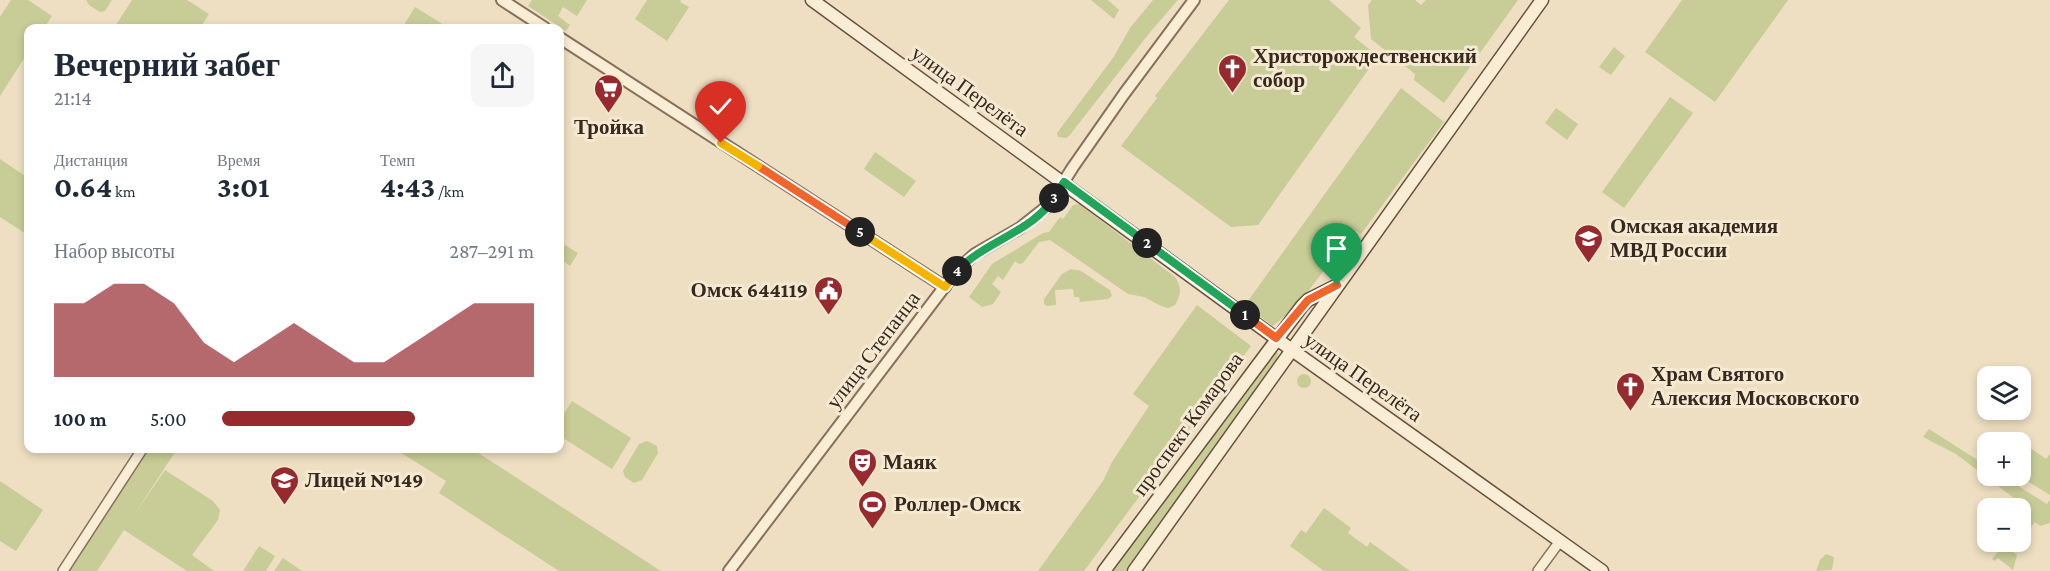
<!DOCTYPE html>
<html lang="ru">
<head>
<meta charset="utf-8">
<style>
  :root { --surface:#fff; --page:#f6f6f7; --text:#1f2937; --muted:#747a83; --accent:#962a2f }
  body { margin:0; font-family:"Crimson Pro",serif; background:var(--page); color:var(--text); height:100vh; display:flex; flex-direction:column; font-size:22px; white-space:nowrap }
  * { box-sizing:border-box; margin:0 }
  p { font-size:20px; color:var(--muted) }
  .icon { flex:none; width:33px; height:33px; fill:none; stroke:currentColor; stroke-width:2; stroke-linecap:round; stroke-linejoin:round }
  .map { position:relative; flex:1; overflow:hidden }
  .sheet { position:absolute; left:24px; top:24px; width:540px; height:429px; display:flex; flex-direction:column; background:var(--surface); border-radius:12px; box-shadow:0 3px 9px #0003 }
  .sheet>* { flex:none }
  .tools { position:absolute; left:1977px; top:366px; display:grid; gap:12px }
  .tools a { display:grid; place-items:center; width:54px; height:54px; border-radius:12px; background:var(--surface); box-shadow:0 3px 9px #0003; font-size:30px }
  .pin { position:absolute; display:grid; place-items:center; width:51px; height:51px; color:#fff; margin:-62px -26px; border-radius:50% 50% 50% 0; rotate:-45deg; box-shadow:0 0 6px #0007 }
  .pin .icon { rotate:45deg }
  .km { position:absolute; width:30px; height:30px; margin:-15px; border-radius:50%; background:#222; color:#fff; font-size:16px; line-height:30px; text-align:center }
  .round { display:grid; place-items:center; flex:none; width:63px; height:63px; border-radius:12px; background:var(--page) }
  .overview { display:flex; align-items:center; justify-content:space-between; height:102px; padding:0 30px }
  h1 { font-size:33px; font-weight:700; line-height:45px }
  .stats { display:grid; grid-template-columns:repeat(3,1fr); gap:9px; height:102px; padding:6px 30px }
  .stats div { display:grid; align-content:center }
  .stats b { font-size:30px; font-weight:700 }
  .stats small { font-size:16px; font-weight:400 }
  .stats p { font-size:16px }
  .chart { height:168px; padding:12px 30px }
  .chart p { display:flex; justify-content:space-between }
  .chart svg { width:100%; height:108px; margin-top:6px; fill:var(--accent); opacity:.7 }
  ul { padding:0 30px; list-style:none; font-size:20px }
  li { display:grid; grid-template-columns:96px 72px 1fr; align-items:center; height:45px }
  li i { height:15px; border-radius:8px; background:var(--accent) }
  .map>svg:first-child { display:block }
  .green { fill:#c8cc96 }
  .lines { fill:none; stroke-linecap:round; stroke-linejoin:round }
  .minor-casing { stroke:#88705a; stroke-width:12 }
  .tertiary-casing { stroke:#88705a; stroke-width:14 }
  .secondary-casing { stroke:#69513d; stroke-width:15 }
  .minor { stroke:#f9edd6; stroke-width:9 }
  .tertiary { stroke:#f9edd6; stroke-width:10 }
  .secondary { stroke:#f9edd6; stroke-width:12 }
  .split-1-casing { stroke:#fff; stroke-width:12 }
  .split-2-casing { stroke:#fff; stroke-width:12 }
  .split-3-casing { stroke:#fff; stroke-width:12 }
  .split-4-casing { stroke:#fff; stroke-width:12 }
  .split-5-casing { stroke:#fff; stroke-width:12 }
  .split-6-casing { stroke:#fff; stroke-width:12 }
  .split-7-casing { stroke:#fff; stroke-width:12 }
  .split-1 { stroke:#f0652b; stroke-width:8 }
  .split-2 { stroke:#22a559; stroke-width:8 }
  .split-3 { stroke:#22a559; stroke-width:8 }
  .split-4 { stroke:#22a559; stroke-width:8 }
  .split-5 { stroke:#f5b400; stroke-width:8 }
  .split-6 { stroke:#f0652b; stroke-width:8 }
  .split-7 { stroke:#f5b400; stroke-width:8 }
  .labels { text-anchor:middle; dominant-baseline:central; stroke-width:6; stroke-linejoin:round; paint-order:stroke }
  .poi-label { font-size:21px; font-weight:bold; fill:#37291e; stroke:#f5e9d2; text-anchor:start }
  .street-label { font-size:21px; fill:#37291e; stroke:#f5e9d2 }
</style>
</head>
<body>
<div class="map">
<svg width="2050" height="571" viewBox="0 0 2050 571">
  <rect width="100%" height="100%" fill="#eedfc2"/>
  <g class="green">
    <path d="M11,0H28L52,16L44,28H28V52L0,96V17Z"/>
    <path d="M86,0H112L105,11L100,12L89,5Z"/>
    <path d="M132,0H187L209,14L200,28H114Z"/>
    <path d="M532,0H587L577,16L563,7L558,16L570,25L566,31L528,6Z"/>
    <path d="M647,0H681L680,2L689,7L667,41L635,19Z"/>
    <path d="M1091,0H1108L1119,10L1114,19Z"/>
    <path d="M1153,0H1178L1151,31L1069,136L1066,138L1058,137L1057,133L1113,58L1130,28Z"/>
    <path d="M1229,0H1329L1361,28L1354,37L1378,56L1258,225L1231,227L1121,146L1157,98L1155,96Z"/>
    <path d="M1372,0H1415L1421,5L1426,0H1518L1444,103L1414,80L1415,74L1371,39L1368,5Z"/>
    <path d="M1682,0H1788L1715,102L1645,52Z"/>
    <path d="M415,7L449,28H402Z"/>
    <path d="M1614,47L1625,56L1611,75L1599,67Z"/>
    <path d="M1401,88L1444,122L1361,234L1353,229C1329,262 1306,301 1273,326L1245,305Z"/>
    <path d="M1670,97L1693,113L1624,208L1602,192Z"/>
    <path d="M1556,108L1578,124L1567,140L1545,123Z"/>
    <path d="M875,152L916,181L904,197L864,169Z"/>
    <path d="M0,159L28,178V235L0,217Z"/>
    <path d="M1079,204L1175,277C1182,287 1181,295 1175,305L1168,308L1161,306L1144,297L1128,294L1050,240L1039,242L1023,263L1019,264L1015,261L1003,280L998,276L992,284L1001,292L993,304L982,307L969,297L992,264L1043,233L1049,232L1060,217L1063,219L1073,205Z"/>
    <path d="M560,242L578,253L570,266L560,259Z"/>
    <path d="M1071,269L1081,271L1110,290L1112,296L1108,299L1080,302L1079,297H1074L1073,289L1055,290L1056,305L1047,306L1044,304V299L1062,274Z"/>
    <path d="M1197,305L1251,346L1084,571H1038L1103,481L1112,462L1149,406L1133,394Z"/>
    <path d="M1275,351L1278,353L1277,359L1125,571H1109Z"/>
    <circle cx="1304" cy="381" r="7"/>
    <path d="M572,401L631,438L612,469L560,436V420Z"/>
    <path d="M1929,429L1987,466L1988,476H2002L2047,504L2050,500V523L2040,526L2035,522L2021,540V524L2026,517L2021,513L2020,508L2023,505L1956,454L1923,437Z"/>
    <path d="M647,441L657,446L658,453L642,480L634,483L625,477L623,471L639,444Z"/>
    <path d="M2020,441L2046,459L2050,454V495L2019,476Z"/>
    <path d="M145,449H177L134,515L165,470L213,501L220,510L218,520L192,555L214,571H187L124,530L97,571H65Z"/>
    <path d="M395,449H472L661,571H559L439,493L446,481Z"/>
    <path d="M0,481L43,510L16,551L0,541Z"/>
    <path d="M1324,508L1351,528L1348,533L1367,547L1370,542L1410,571H1324L1290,546L1301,530L1306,533Z"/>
    <path d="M2006,542H2019L2012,551L2017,555L2013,570L1998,558L1995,561L1992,559Z"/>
    <path d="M259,546L275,556L266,571H243Z"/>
    <path d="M1826,554L1834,557L1832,570L1816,571L1820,560Z"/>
    <path d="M283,558L302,571H274Z"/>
  </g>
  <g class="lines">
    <defs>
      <g id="minor">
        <path d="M63,571L143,448"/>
        <path d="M1538,571L1560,541"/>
      </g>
      <g id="tertiary">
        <path d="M502,0L545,28"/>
        <path d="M560,38L945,287"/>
        <path d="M729,571L958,269L975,254L1020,228L1049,205L1073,167L1124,94L1194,0"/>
      </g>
      <g id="secondary">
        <path d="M812,0L1292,350L1602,571"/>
        <path d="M1104,571L1302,306L1308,300L1334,287"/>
        <path d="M1134,571L1542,0"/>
      </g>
    </defs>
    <use href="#minor" class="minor-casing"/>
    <use href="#tertiary" class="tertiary-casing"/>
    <use href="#secondary" class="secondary-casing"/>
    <use href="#minor" class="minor"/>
    <use href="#tertiary" class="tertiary"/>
    <use href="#secondary" class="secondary"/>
  </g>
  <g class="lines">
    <defs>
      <path id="split-1" d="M1245,315L1276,338L1308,300L1337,285"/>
      <path id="split-2" d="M1147,243L1245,315"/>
      <path id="split-3" d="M1054,198L1064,182L1147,243"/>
      <path id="split-4" d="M957,271C985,241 1032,232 1054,198"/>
      <path id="split-5" d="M860,232L945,287L957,271"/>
      <path id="split-6" d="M758,166L860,232"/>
      <path id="split-7" d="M721,143L758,166"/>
    </defs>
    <use href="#split-1" class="split-1-casing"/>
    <use href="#split-2" class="split-2-casing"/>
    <use href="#split-3" class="split-3-casing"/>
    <use href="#split-4" class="split-4-casing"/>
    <use href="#split-5" class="split-5-casing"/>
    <use href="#split-6" class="split-6-casing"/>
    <use href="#split-7" class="split-7-casing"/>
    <use href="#split-1" class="split-1"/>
    <use href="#split-2" class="split-2"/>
    <use href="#split-3" class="split-3"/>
    <use href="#split-4" class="split-4"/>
    <use href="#split-5" class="split-5"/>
    <use href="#split-6" class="split-6"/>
    <use href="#split-7" class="split-7"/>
  </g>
  <defs>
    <symbol id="church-pin" viewBox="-11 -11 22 30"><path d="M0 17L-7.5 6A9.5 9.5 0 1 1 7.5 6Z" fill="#962a2f" stroke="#f5e9d2"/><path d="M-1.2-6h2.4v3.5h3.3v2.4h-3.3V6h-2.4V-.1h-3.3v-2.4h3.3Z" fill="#fff"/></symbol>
    <symbol id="supermarket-pin" viewBox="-11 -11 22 30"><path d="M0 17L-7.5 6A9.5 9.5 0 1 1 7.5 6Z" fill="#962a2f" stroke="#f5e9d2"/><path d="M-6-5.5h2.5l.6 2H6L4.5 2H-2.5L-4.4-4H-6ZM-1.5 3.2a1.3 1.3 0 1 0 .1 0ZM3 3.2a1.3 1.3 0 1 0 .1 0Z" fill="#fff"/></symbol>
    <symbol id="university-pin" viewBox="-11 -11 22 30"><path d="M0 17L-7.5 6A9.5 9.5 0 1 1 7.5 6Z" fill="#962a2f" stroke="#f5e9d2"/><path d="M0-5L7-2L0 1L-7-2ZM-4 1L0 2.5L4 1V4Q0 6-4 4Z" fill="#fff"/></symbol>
    <symbol id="civic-pin" viewBox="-11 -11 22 30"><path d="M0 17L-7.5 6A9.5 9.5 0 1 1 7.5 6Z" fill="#962a2f" stroke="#f5e9d2"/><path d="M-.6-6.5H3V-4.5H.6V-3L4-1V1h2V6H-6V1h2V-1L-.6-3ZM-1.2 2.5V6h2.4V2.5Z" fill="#fff"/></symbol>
    <symbol id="theatre-pin" viewBox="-11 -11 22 30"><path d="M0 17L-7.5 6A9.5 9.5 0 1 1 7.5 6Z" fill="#962a2f" stroke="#f5e9d2"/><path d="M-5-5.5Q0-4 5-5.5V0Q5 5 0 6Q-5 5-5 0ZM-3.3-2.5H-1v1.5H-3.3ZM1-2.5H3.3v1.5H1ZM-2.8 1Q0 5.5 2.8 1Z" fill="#fff"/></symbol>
    <symbol id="school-pin" viewBox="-11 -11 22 30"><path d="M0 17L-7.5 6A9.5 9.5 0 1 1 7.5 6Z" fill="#962a2f" stroke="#f5e9d2"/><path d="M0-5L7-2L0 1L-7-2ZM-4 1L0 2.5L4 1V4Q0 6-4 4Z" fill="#fff"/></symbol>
    <symbol id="stadium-pin" viewBox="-11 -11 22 30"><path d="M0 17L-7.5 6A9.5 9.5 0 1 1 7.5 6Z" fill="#962a2f" stroke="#f5e9d2"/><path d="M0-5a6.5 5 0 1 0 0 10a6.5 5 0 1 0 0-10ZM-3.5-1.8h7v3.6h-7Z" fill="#fff"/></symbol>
  </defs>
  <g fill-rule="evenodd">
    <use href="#church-pin" x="1216" y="52" width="33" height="45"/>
    <use href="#supermarket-pin" x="592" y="72" width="33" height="45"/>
    <use href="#university-pin" x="1572" y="222" width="33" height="45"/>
    <use href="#civic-pin" x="812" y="274" width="33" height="45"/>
    <use href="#church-pin" x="1614" y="370" width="33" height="45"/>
    <use href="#theatre-pin" x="846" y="446" width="33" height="45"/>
    <use href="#school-pin" x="268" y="464" width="33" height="45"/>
    <use href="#stadium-pin" x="856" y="488" width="33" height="45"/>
  </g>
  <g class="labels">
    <g class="poi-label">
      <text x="1253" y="56">Христорождественский<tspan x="1253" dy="24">собор</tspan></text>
      <text x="609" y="127" text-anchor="middle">Тройка</text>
      <text x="1610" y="226">Омская академия<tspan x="1610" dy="24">МВД России</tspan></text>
      <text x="808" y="290" text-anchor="end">Омск 644119</text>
      <text x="1651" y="374">Храм Святого<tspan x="1651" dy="24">Алексия Московского</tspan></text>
      <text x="883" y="462">Маяк</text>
      <text x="305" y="480">Лицей №149</text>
      <text x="894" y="504">Роллер-Омск</text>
    </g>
    <g class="street-label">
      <text transform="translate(970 91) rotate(36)">улица Перелёта</text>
      <text transform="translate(873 350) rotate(-53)">улица Степанца</text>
      <text transform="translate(1363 377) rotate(35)">улица Перелёта</text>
      <text transform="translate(1188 424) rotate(-54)">проспект Комарова</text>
    </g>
  </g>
</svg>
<div class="tools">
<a><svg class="icon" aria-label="layers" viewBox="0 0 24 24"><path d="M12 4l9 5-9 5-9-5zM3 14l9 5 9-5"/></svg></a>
<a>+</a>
<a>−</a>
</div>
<div class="pin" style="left:1337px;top:285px;background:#1e9e55"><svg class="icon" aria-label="arrive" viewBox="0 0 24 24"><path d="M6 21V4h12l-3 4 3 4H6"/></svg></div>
<div class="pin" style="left:721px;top:143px;background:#d93025"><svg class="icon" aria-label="check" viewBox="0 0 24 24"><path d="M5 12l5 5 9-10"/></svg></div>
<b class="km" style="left:1245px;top:315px">1</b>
<b class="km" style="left:1147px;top:243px">2</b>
<b class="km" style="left:1054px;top:198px">3</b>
<b class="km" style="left:957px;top:271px">4</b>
<b class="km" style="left:860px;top:232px">5</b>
<section class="sheet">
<div class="overview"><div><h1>Вечерний забег</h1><p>21:14</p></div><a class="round"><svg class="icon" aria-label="share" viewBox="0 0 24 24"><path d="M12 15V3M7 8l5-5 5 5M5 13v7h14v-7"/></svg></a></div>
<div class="stats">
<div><p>Дистанция</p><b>0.64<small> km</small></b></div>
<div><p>Время</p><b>3:01</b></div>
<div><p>Темп</p><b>4:43<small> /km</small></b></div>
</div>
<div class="chart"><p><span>Набор высоты</span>287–291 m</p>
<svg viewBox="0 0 160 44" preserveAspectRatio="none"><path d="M0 44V14L10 14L20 6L30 6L40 14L50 30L60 38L70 30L80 22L90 30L100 38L110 38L120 30L130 22L140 14L150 14L160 14V44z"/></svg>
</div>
<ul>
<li><b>100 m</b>5:00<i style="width:62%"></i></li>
</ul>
</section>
</div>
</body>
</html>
